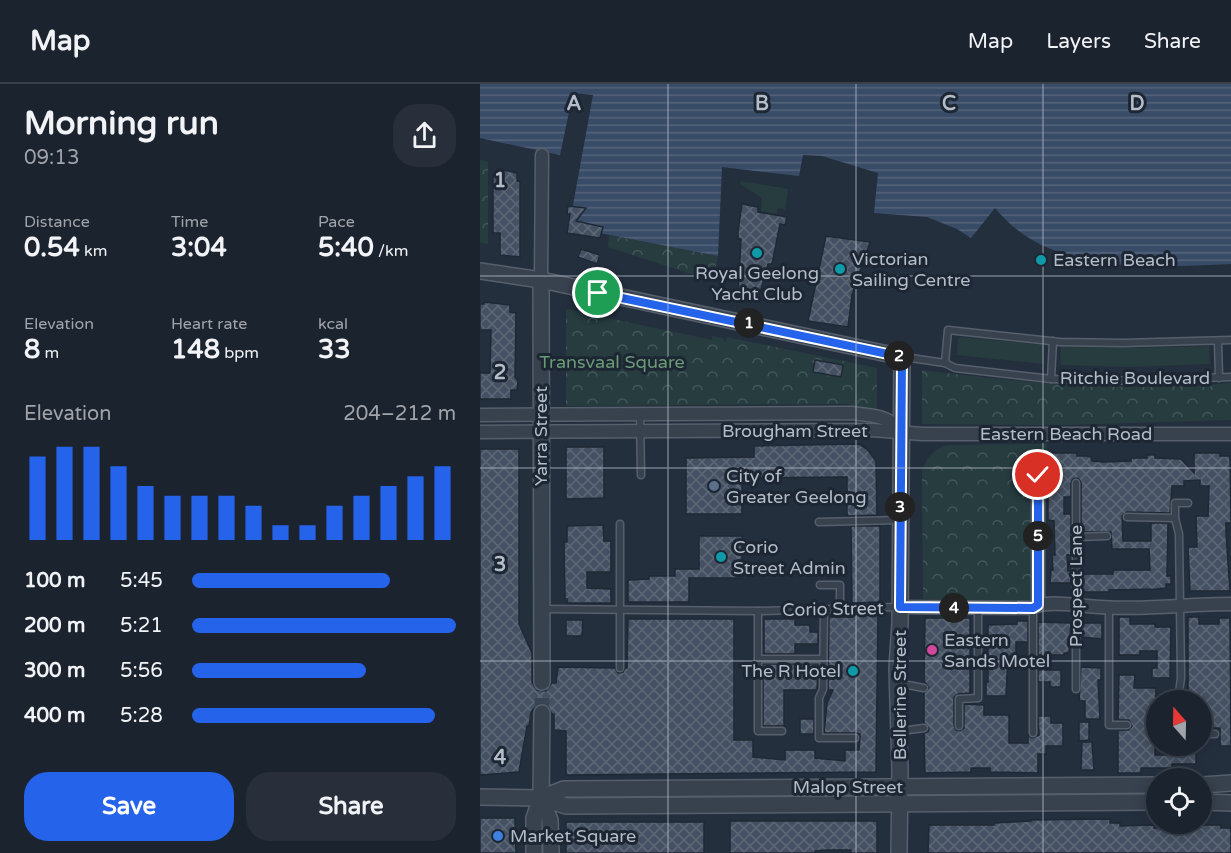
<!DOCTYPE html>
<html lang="en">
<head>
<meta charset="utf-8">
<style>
  :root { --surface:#1b232e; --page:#282f3a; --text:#f1f3f6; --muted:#a0a4aa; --line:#39404a; --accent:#2563eb }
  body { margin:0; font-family:"Varela Round",sans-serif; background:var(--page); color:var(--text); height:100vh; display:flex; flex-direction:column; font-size:22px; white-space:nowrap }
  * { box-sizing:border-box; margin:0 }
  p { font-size:20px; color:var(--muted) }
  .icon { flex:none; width:33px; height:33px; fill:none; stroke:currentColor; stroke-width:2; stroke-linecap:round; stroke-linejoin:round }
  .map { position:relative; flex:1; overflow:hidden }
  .side { display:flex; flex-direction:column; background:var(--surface); width:480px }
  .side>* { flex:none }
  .needle { width:39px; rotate:340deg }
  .buttons { position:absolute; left:666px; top:606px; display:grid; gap:12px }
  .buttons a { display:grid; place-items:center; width:66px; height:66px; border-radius:50%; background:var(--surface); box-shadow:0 3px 15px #0003,0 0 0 2px var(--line); font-size:30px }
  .pin { position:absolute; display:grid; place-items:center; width:51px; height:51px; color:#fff; margin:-26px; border:3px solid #fff; border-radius:50%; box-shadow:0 2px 6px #0007 }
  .km { position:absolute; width:30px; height:30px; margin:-15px; border-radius:50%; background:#222; color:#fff; font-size:16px; line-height:30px; text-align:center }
  .round { display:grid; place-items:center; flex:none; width:63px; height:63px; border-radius:24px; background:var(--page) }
  .head { display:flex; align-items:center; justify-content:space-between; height:102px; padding:0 24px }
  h1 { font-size:33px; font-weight:700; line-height:45px }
  .metrics { display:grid; grid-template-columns:repeat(3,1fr); gap:9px; height:102px; padding:6px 24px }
  .metrics div { display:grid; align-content:center }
  .metrics b { font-size:26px; font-weight:700 }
  .metrics small { font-size:16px; font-weight:400 }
  .metrics p { font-size:16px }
  .chart { height:168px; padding:12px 24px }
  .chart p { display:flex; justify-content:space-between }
  .chart svg { width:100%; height:108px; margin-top:6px; stroke:var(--accent); stroke-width:6 }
  .cta { display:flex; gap:12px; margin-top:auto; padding:12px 24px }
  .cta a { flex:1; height:69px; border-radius:24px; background:var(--accent); color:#fff; font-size:24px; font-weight:700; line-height:69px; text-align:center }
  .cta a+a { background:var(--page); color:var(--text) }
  ul { padding:0 24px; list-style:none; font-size:20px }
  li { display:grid; grid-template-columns:96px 72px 1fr; align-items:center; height:45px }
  li i { height:15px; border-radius:8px; background:var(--accent) }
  header { display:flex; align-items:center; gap:36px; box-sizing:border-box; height:84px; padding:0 30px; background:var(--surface); border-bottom:2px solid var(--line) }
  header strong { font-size:28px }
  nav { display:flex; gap:33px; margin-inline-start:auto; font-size:21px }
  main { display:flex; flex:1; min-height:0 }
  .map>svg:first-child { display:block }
  .green { fill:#263c3f }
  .park { fill:url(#park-crowns) }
  .water { fill:url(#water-rules) }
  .building { fill:url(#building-cross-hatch); stroke:#1f2835; stroke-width:1.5 }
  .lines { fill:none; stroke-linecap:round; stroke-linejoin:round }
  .tertiary-tunnel { stroke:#3a4453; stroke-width:15; stroke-dasharray:15 8; stroke-linecap:butt }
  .service-casing { stroke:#565f6c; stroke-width:9 }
  .minor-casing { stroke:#565f6c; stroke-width:15 }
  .tertiary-casing { stroke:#565f6c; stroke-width:18 }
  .service { stroke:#38414e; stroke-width:6 }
  .minor { stroke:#38414e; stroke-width:12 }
  .tertiary { stroke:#38414e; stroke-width:15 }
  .route-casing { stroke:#fff; stroke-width:12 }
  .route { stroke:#2563eb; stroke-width:8 }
  .grid { fill:none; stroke:#b4bcc9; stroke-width:1.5; stroke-opacity:0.55 }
  .culture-dot { fill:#0f9aa8; stroke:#1d2633; stroke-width:2 }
  .service-dot { fill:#5c6f8a; stroke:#1d2633; stroke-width:2 }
  .hotel-dot { fill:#d1479c; stroke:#1d2633; stroke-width:2 }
  .shop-dot { fill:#3f7fe0; stroke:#1d2633; stroke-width:2 }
  .labels { text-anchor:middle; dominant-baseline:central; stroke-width:6; stroke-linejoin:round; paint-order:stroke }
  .poi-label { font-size:18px; fill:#b4bcc9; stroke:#1d2633; text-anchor:start }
  .park-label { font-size:18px; fill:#6b9a76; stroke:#1d2633 }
  .street-label { font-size:18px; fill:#b4bcc9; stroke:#1d2633 }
  .grid-label { font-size:20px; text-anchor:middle; font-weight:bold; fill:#b4bcc9; stroke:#1d2633; stroke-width:6; stroke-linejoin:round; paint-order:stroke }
</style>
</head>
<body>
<header>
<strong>Map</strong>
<nav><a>Map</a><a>Layers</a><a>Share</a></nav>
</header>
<main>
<section class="side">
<div class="head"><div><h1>Morning run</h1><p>09:13</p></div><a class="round"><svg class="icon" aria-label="share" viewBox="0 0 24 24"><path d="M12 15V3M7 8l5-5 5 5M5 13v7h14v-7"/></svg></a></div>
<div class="metrics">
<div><p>Distance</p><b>0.54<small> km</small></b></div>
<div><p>Time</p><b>3:04</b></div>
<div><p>Pace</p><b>5:40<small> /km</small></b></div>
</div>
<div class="metrics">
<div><p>Elevation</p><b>8<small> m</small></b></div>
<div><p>Heart rate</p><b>148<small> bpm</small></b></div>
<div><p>kcal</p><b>33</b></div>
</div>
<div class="chart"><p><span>Elevation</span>204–212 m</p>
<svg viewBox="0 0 160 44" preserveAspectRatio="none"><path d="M5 44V10M15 44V6M25 44V6M35 44V14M45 44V22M55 44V26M65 44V26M75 44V26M85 44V30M95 44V38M105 44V38M115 44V30M125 44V26M135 44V22M145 44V18M155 44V14"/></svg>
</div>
<ul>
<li><b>100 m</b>5:45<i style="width:75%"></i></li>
<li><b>200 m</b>5:21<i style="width:100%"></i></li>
<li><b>300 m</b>5:56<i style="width:66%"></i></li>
<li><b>400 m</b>5:28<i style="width:92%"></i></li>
</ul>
<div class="cta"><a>Save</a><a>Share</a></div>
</section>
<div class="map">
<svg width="751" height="769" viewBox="0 0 751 769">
  <defs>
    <pattern id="park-crowns" width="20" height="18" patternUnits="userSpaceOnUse" patternTransform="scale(1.5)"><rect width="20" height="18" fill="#263c3f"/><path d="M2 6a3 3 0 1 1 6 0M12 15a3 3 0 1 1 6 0" fill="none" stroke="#435659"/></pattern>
    <pattern id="water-rules" width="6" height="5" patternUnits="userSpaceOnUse" patternTransform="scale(1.5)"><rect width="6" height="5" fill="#394c67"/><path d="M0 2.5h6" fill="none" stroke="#53647b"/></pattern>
    <pattern id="building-cross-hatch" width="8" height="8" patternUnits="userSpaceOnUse" patternTransform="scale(1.5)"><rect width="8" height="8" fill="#455162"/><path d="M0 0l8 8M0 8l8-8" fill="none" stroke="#5d6877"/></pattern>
  </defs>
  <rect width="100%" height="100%" fill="#242f3e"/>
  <g class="green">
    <path d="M261,97L308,105L305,126L298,124L297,130L281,127L282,114L260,100Z"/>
    <path d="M481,253L564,261V280L477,271L478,256Z"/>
    <path d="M581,262L650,264L729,262L730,280L649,283L580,281Z"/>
  </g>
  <g class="park">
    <path d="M0,76L8,78V160L0,158Z"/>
    <path d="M129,151L238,172L233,197L128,163Z"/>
    <path d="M86,225L232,256V252L244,255L243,257L246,258L247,253L397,284V327L370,326V320L86,322Z"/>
    <path d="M442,286C545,299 648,309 751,299V336L585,341L442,340Z"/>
    <path d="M567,360V382H563L560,387L552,392L551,518L443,515L442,387C446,374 454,365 467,361Z"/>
  </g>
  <path class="water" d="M0,0H751V180C672,183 571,193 515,124L491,154L477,145L447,133L394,129L398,89L342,72L323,71L319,92L242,83L238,172L89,143L113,11L93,9L80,71L0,54Z"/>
  <g class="building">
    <path d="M23,86L37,89V97L40,98V173L20,171V149H13V92L23,95Z"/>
    <path d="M262,120L278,123V128L307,133L305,141L300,140L292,180H288L278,216L258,211L261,155H258V147Z"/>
    <path d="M88,122L106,124L96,137L123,143L120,154L87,149L90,130H87Z"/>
    <path d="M346,152L390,158L372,211L368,243L328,237Z"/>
    <path d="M101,165L120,171L117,180L98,173Z"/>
    <path d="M4,218L30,221V228L36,229L35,293L38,297L37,306H31V315H0V289H10L11,246H0V220H4Z"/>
    <path d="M335,276L363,281L361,293L333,288Z"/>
    <path d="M379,360L387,365L396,377L397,431L367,432V393L262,394V430H206V374L274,373V362Z"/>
    <path d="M86,363H124V414L86,415Z"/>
    <path d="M0,365H39V540L52,569V598L57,606L66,607L72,599H76L78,583L135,584L138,589L143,588L145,584H147L148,535H254V656H273V673L305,676V666H335V674L365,677V666H379L380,653V650L376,649H344L347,619L353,606H348L349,533H372V530L398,529L396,688L86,691V647L74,646V630H72L67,621L62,619L57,621L51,628L49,642H47L39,688L0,691Z"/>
    <path d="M571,369H597V372H606L611,373L612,377L624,378L651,377V374H667V371H675V374L701,375L714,389V369H740V372H750L751,439H746V449L750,507H710L708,463H717L716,432H728L729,402H720V396L704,397V402H692L690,429L647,428L642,432L643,457H671V439H688L687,492H691V500H686V504L677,505L629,506V508H601V490H633V486H670L669,465H632L631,448H601V398L598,394L593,395L591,399V413H584V430H591V471H587L588,487H591V499H570L571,486H573L572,471H575L574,437L568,436V390H571Z"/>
    <path d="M123,441L124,457H131V488H107V504L131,505V519H87V515H85L84,458H87V442Z"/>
    <path d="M371,442H400V518L372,519Z"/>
    <path d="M219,452H262V494H209V518H148V496L169,495V492H195V485H219Z"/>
    <path d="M639,533H650V540H675V543H691L690,594H672V584H677V567H660V571H639Z"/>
    <path d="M708,533H719V540H739V534H750L751,662H740V644H722V616H703L704,609H708Z"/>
    <path d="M445,534H490V609L478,610L474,613V642L476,646L480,647L484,644V620L504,621V631H529V659H548V651L552,654L559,651L558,632H571V639H583V662H566V670H558V689L510,688V684H491V688L445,689L444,649L448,648L449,644L444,639V609L449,604L444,597Z"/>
    <path d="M284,535H315V541H330V548H338V560H315V570H284Z"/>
    <path d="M86,536H103L102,552H86Z"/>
    <path d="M537,537H548V558H536V572H528L526,612H506V598H508V541L537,540Z"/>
    <path d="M558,538L591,539L589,569H584V571H558Z"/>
    <path d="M601,539H622V555L601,553Z"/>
    <path d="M283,580H338L337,606H304V642H283Z"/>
    <path d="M601,583L621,584V596H618L620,635H605V617H599Z"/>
    <path d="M558,586H581V603H570V598H558Z"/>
    <path d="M639,591H655L654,604H676L675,671H692V662H716V680H692V684H661V689H638V646H649L652,642L649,636H638Z"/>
    <rect x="320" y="635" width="14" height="15"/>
    <path d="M599,638H609V656L599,657Z"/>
    <path d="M602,658H612L614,686H601Z"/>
    <path d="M0,734H35L36,769H0Z"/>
    <path d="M630,735V739H640V742L674,741V744H692V742L701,741H741V744H751V769H448L449,741H514V739L551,737V736Z"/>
    <path d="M250,737H397V769H371V766H347L335,767V769H250Z"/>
    <rect x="86" y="738" width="138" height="31"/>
  </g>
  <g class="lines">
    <path class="tertiary-tunnel" d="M62,629V598"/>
    <defs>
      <g id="service">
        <path d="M738,257L739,294"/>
        <path d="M424,273L465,279L475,284L571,295L625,297L751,293"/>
        <path d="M465,279L468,246L580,258L643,259L751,256"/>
        <path d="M571,295L573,257"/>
        <path d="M160,330L161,391"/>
        <path d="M596,399V605"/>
        <path d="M647,433L695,434"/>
        <path d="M339,438L420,436"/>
        <path d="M596,453L627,452"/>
        <path d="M340,501H360V525"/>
        <path d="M553,524V649"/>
        <path d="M629,524V641H647"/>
        <path d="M62,525L278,527L418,523"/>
        <path d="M344,526L343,605L339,614V654H375"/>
        <path d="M278,527V647H302"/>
        <path d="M278,575H343"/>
        <path d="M140,584V440"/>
        <path d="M417,599L444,604"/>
        <path d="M698,616L701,594L699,450L695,434V419H708"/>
        <path d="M479,642V615L498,614V524"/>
        <path d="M421,647L444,644"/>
        <path d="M722,650H735"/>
      </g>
      <g id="minor">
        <path d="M61,196L62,71"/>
        <path d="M0,331L371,329C388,331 410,331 420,347"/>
        <path d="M0,348L393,346L442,350H751"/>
        <path d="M558,521V391"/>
        <path d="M420,523L553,524C564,516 593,521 607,522C655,527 703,520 751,520"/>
      </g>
      <g id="tertiary">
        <path d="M0,187L61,196L422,273L420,539L417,584L420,687L419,769"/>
        <path d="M61,196L62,598"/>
        <path d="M722,701L751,699"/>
        <path d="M0,713L61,714L86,722L676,718"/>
        <path d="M61,714L84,705L676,701"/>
        <path d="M61,714L70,736L71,769"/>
        <path d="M722,718L751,719"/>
        <path d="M54,769V734L61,714L62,629"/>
      </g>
    </defs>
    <use href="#service" class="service-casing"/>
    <use href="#minor" class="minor-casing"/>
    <use href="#tertiary" class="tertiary-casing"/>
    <use href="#service" class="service"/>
    <use href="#minor" class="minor"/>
    <use href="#tertiary" class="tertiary"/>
  </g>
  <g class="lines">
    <defs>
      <path id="route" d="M118,209L422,273L420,523L553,524L558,521V391"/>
    </defs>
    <use href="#route" class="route-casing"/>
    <use href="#route" class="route"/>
  </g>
  <path class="grid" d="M188,0V769M376,0V769M563,0V769M0,192H751M0,384H751M0,577H751"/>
  <g class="culture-dot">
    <circle cx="277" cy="169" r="6"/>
    <circle cx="561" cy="176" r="6"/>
    <circle cx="360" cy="185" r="6"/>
    <circle cx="241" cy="473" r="6"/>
    <circle cx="373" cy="587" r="6"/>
  </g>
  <circle class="service-dot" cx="234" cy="402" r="6"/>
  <circle class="hotel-dot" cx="452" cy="566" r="6"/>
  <circle class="shop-dot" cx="18" cy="752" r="6"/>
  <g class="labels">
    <g class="poi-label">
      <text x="372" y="175">Victorian<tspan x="372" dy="21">Sailing Centre</tspan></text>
      <text x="573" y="176">Eastern Beach</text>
      <text x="277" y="189" text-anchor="middle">Royal Geelong<tspan x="277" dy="21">Yacht Club</tspan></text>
      <text x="246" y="392">City of<tspan x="246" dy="21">Greater Geelong</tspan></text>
      <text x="253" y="463">Corio<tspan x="253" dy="21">Street Admin</tspan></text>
      <text x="464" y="556">Eastern<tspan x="464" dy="21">Sands Motel</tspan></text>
      <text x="361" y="587" text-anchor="end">The R Hotel</text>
      <text x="30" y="752">Market Square</text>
    </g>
    <g class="park-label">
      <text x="132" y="278">Transvaal Square</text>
    </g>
    <g class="street-label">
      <text x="655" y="294">Ritchie Boulevard</text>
      <text x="315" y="347">Brougham Street</text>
      <text x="586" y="350">Eastern Beach Road</text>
      <text transform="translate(61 352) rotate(-90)">Yarra Street</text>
      <text transform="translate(596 502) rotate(-90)">Prospect Lane</text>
      <text transform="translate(353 525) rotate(-1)">Corio Street</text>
      <text transform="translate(420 611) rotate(-90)">Bellerine Street</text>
      <text x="368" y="703">Malop Street</text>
    </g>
  </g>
  <g class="grid-label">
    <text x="94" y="26">A</text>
    <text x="282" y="26">B</text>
    <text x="469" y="26">C</text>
    <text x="657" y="26">D</text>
    <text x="20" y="103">1</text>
    <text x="20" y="295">2</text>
    <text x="20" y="487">3</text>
    <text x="20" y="680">4</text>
  </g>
</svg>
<div class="buttons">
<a><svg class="needle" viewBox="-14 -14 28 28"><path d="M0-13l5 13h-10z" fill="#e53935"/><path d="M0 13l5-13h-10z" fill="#a0a4aa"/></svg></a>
<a><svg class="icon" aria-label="locate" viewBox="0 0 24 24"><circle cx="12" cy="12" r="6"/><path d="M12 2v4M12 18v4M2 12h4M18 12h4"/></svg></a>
</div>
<div class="pin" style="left:118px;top:209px;background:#1e9e55"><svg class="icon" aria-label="arrive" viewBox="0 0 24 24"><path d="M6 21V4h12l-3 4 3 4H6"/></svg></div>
<div class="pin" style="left:558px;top:391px;background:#d93025"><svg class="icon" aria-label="check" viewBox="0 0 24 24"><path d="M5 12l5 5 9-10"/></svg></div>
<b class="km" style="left:269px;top:239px">1</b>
<b class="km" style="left:419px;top:272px">2</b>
<b class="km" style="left:420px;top:423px">3</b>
<b class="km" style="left:474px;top:524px">4</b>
<b class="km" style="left:558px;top:452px">5</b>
</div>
</main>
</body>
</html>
